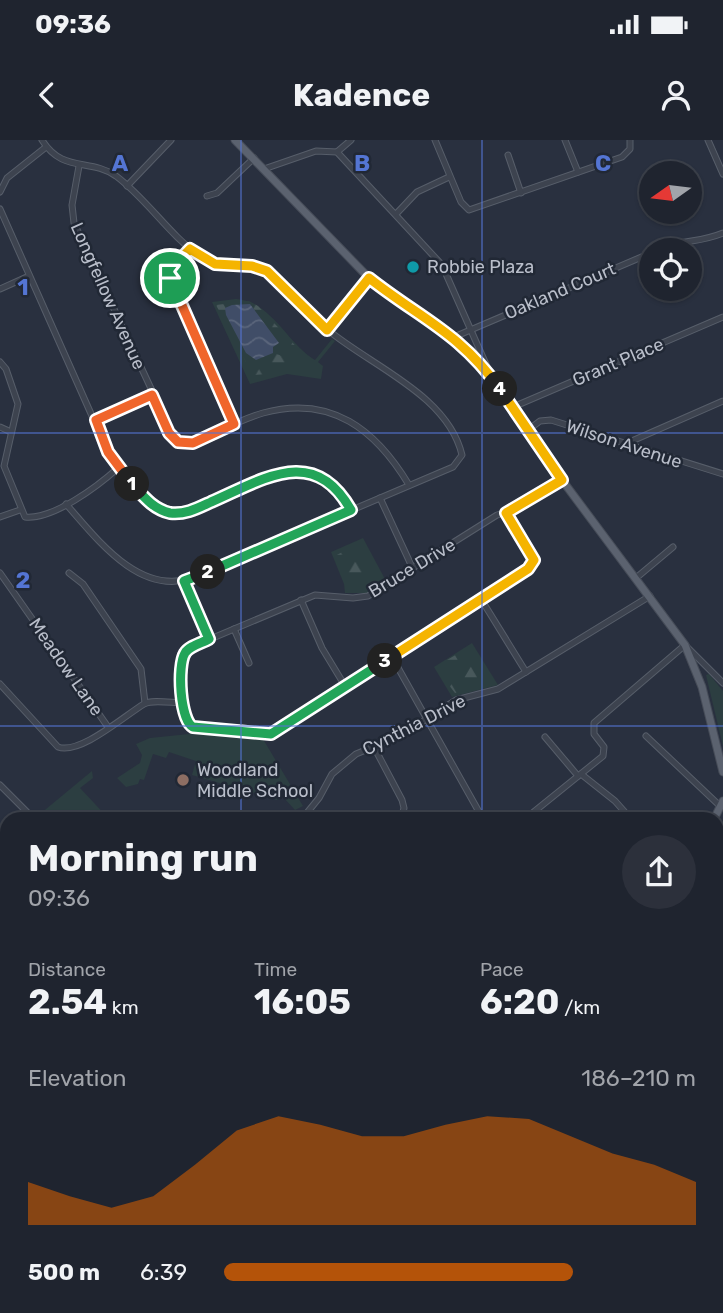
<!DOCTYPE html>
<html lang="en">
<head>
<meta charset="utf-8">
<style>
  :root { --surface:#1f242f; --page:#2c303b; --text:#f1f3f6; --muted:#a1a4aa; --line:#3c414b; --accent:#b45309 }
  body { margin:0; font-family:Rubik,sans-serif; background:var(--page); color:var(--text); height:100vh; display:flex; flex-direction:column; font-size:26px; white-space:nowrap }
  * { box-sizing:border-box; margin:0 }
  p { font-size:23px; color:var(--muted) }
  .icon { flex:none; width:38px; height:38px; fill:none; stroke:currentColor; stroke-width:2; stroke-linecap:round; stroke-linejoin:round }
  .map { position:relative; flex:1; overflow:hidden }
  .side { position:absolute; left:0px; top:672px; width:724px; height:502px; display:flex; flex-direction:column; background:var(--surface); border-radius:21px 21px 0 0; box-shadow:0 2px 5px #0004,0 0 0 2px var(--line) }
  .side>* { flex:none }
  .needle { width:46px; rotate:256deg }
  .tools { position:absolute; left:639px; top:21px; display:grid; gap:14px }
  .tools a { display:grid; place-items:center; width:63px; height:63px; border-radius:50%; background:var(--surface); box-shadow:0 2px 5px #0004,0 0 0 2px var(--line); font-size:35px }
  .pin { position:absolute; display:grid; place-items:center; width:60px; height:60px; color:#fff; margin:-30px; border:4px solid #fff; border-radius:50%; box-shadow:0 2px 7px #0007 }
  .km { position:absolute; width:35px; height:35px; margin:-18px; border-radius:50%; background:#222; color:#fff; font-size:19px; line-height:35px; text-align:center }
  .round { display:grid; place-items:center; flex:none; width:74px; height:74px; border-radius:37px; background:var(--page) }
  .overview { display:flex; align-items:center; justify-content:space-between; height:119px; padding:0 28px }
  h1 { font-size:38px; font-weight:700; line-height:52px }
  .metrics { display:grid; grid-template-columns:repeat(3,1fr); gap:10px; height:119px; padding:7px 28px }
  .metrics div { display:grid; align-content:center }
  .metrics b { font-size:35px; font-weight:700 }
  .metrics small { font-size:19px; font-weight:400 }
  .metrics p { font-size:19px }
  .chart { height:196px; padding:14px 28px }
  .chart p { display:flex; justify-content:space-between }
  .chart svg { width:100%; height:126px; margin-top:7px; fill:var(--accent); opacity:.7 }
  ul { padding:0 28px; list-style:none; font-size:23px }
  li { display:grid; grid-template-columns:112px 84px 1fr; align-items:center; height:52px }
  li i { height:18px; border-radius:9px; background:var(--accent) }
  .status { display:flex; justify-content:space-between; align-items:center; height:49px; padding:0 35px; background:var(--surface); direction:ltr }
  .status svg { height:19px; fill:currentColor }
  header { display:flex; justify-content:space-between; align-items:center; height:91px; padding:0 28px; background:var(--surface); font-size:32px; font-weight:700 }
  .map>svg:first-child { display:block }
  .grass { fill:#2c3e41 }
  .forest { fill:url(#forest-firs) }
  .water { fill:url(#water-waves) }
  .lines { fill:none; stroke-linecap:round; stroke-linejoin:round }
  .minor-casing { stroke:#575e6a; stroke-width:7 }
  .major-casing { stroke:#464c58; stroke-width:9 }
  .minor { stroke:#3d434f; stroke-width:5 }
  .major { stroke:#5b626f; stroke-width:7 }
  .split-1-casing { stroke:#fff; stroke-width:14 }
  .split-2-casing { stroke:#fff; stroke-width:14 }
  .split-3-casing { stroke:#fff; stroke-width:14 }
  .split-4-casing { stroke:#fff; stroke-width:14 }
  .split-5-casing { stroke:#fff; stroke-width:14 }
  .split-1 { stroke:#f0652b; stroke-width:9 }
  .split-2 { stroke:#22a559; stroke-width:9 }
  .split-3 { stroke:#22a559; stroke-width:9 }
  .split-4 { stroke:#f5b400; stroke-width:9 }
  .split-5 { stroke:#f5b400; stroke-width:9 }
  .grid { fill:none; stroke:#5475d3; stroke-width:2; stroke-opacity:0.55 }
  .culture-dot { fill:#0f9aa8; stroke:#212835; stroke-width:2.5 }
  .education-dot { fill:#8d6e63; stroke:#212835; stroke-width:2.5 }
  .labels { text-anchor:middle; dominant-baseline:central; stroke-width:5; stroke-linejoin:round; paint-order:stroke }
  .poi-label { font-size:18px; fill:#b9beca; stroke:#212835; text-anchor:start }
  .street-label { font-size:18px; fill:#b9beca; stroke:#212835 }
  .grid-label { font-size:23px; text-anchor:middle; font-weight:bold; fill:#5475d3; stroke:#212835; stroke-width:5; stroke-linejoin:round; paint-order:stroke }
</style>
</head>
<body>
<div class="status"><b>09:36</b><svg viewBox="0 0 49 12"><path d="M0 12V9h3v3zM5 12V6h3v6zM10 12V3h3v9zM15 12V0h3v12zM26 1h20v11H26zM47 4h2v5h-2z"/></svg></div>
<header><svg class="icon" aria-label="back" viewBox="0 0 24 24"><path d="M15 5l-7 7 7 7"/></svg>Kadence<svg class="icon" aria-label="person" viewBox="0 0 24 24"><circle cx="12" cy="8" r="4"/><path d="M4 21q1-7 8-7t8 7"/></svg></header>
<div class="map">
<svg width="723" height="1173" viewBox="0 0 723 1173">
  <defs>
    <pattern id="forest-firs" width="22" height="20" patternUnits="userSpaceOnUse" patternTransform="scale(1.75)"><rect width="22" height="20" fill="#2c3e41"/><path d="M5 1l3.5 6h-7zM16 11l3.5 6h-7z" fill="#48585b"/></pattern>
    <pattern id="water-waves" width="16" height="10" patternUnits="userSpaceOnUse" patternTransform="scale(1.75)"><rect width="16" height="10" fill="#404d67"/><path d="M0 5q4-4 8 0t8 0" fill="none" stroke="#5a657b"/></pattern>
  </defs>
  <rect width="100%" height="100%" fill="#29303f"/>
  <g class="grass">
    <path d="M236,159C271,161 287,203 315,220L332,199L335,201L318,222L323,226L321,239L287,234L250,244L212,162Z"/>
    <path d="M363,398L386,441L367,453H345L344,444L331,412Z"/>
    <path d="M472,503L498,545L452,557L434,527Z"/>
    <path d="M709,534L723,551V606L706,535Z"/>
    <path d="M199,593L263,599L303,666L295,670L283,657L277,660L192,635L196,621L169,612L166,618L153,614L144,640L140,639L138,644L126,647L113,634L117,638L140,623L142,615L136,604L150,598Z"/>
    <path d="M92,631L93,638L80,648L109,679H34Z"/>
  </g>
  <g class="forest">
    <path d="M249,161L258,166L306,217L283,209L250,164L232,187L246,213C259,214 296,208 285,232L277,229L267,234L253,235L216,165Z"/>
    <path d="M359,403L364,405L372,428L369,448L361,450L349,445L335,416Z"/>
    <path d="M471,506L493,543L455,553L435,527Z"/>
  </g>
  <path class="water" d="M250,164L279,203L273,207V213L256,220L246,213L226,175L225,168L232,165Z"/>
  <g class="lines">
    <defs>
      <g id="minor">
        <path d="M42,0C62,33 90,18 116,36C147,59 169,95 201,117C222,132 246,119 267,131C291,145 307,173 328,190C371,226 448,255 462,315L453,327L192,438C139,456 97,399 66,364"/>
        <path d="M435,0L461,62L469,70L622,17L630,9V0"/>
        <path d="M565,0L578,32"/>
        <path d="M708,0L723,34"/>
        <path d="M337,12L351,0"/>
        <path d="M508,15L521,53"/>
        <path d="M79,26L72,65L74,83L174,298L183,303H193C216,293 239,280 263,273C331,254 376,290 409,345"/>
        <path d="M264,29L316,11L337,12L442,125L489,231"/>
        <path d="M127,46L171,0"/>
        <path d="M0,52L7,38L46,7"/>
        <path d="M207,56L217,53L254,18"/>
        <path d="M0,69L108,312C121,333 142,365 167,372C182,376 194,369 208,363C261,341 313,303 351,370"/>
        <path d="M397,73L417,52L449,37"/>
        <path d="M190,109L172,129L170,141L234,284"/>
        <path d="M657,110C683,99 699,103 723,93"/>
        <path d="M0,149L29,136"/>
        <path d="M327,189L369,138"/>
        <path d="M454,197L651,113"/>
        <path d="M0,222L6,229L18,264L4,326L25,377C53,380 98,346 118,328"/>
        <path d="M513,267L723,177"/>
        <path d="M96,280L152,255"/>
        <path d="M0,287L11,292"/>
        <path d="M528,290L540,281L551,280L723,334"/>
        <path d="M625,304L723,261"/>
        <path d="M380,358L413,429"/>
        <path d="M506,373L532,412L533,420L528,429L283,587C265,597 197,596 184,579L183,519L189,508L315,455L353,458L368,456L497,375L514,370L562,340"/>
        <path d="M0,377L20,370"/>
        <path d="M0,433L108,587"/>
        <path d="M69,433L83,444L141,529L145,563"/>
        <path d="M636,438L673,407"/>
        <path d="M184,441L209,499"/>
        <path d="M481,459L526,532"/>
        <path d="M301,460L322,508L345,546"/>
        <path d="M234,489L249,523"/>
        <path d="M392,517L483,679"/>
        <path d="M0,544L58,607C80,615 124,576 144,564C152,559 172,563 182,563"/>
        <path d="M646,596L720,666"/>
        <path d="M545,597L578,636"/>
        <path d="M374,607L402,660L404,668L401,679"/>
        <path d="M581,634L615,661L631,679"/>
        <path d="M0,645L34,679"/>
        <path d="M306,674L319,658L332,634L356,614L400,596L456,560L498,549L650,456"/>
        <path d="M525,679L603,616L604,607L594,594V583L685,505L723,543"/>
        <path d="M718,765L723,770"/>
        <path d="M0,771L7,758"/>
        <path d="M0,809L7,813"/>
        <path d="M718,854L723,857"/>
        <path d="M0,901L7,888"/>
        <path d="M718,926L723,929"/>
        <path d="M718,1003L723,1010"/>
        <path d="M0,1040H7"/>
        <path d="M718,1041L723,1038"/>
        <path d="M0,1108H7"/>
        <path d="M718,1115L723,1111"/>
        <path d="M0,1153L7,1111"/>
        <path d="M341,1167L359,1173"/>
        <path d="M517,1167L524,1173"/>
        <path d="M701,1167L704,1173"/>
        <path d="M64,1173L68,1167"/>
        <path d="M220,1173L223,1167"/>
        <path d="M290,1173L291,1167"/>
        <path d="M371,1173L373,1167"/>
      </g>
      <g id="major">
        <path d="M235,0L369,138L439,185L486,230L562,340L685,505L702,547L723,632"/>
        <path d="M714,679L723,661"/>
        <path d="M453,1173L457,1167"/>
        <path d="M709,1173L723,1164"/>
      </g>
    </defs>
    <use href="#minor" class="minor-casing"/>
    <use href="#major" class="major-casing"/>
    <use href="#minor" class="minor"/>
    <use href="#major" class="major"/>
  </g>
  <g class="lines">
    <defs>
      <path id="split-1" d="M132,344L108,312L96,280L152,255L169,293L178,302L193,303L234,284L170,138"/>
      <path id="split-2" d="M132,344C143,356 153,369 170,373C185,375 198,368 211,362C264,339 314,304 351,370L208,432"/>
      <path id="split-3" d="M208,432L184,441L209,499C202,503 189,506 185,513C177,526 180,580 193,587L271,594L385,521"/>
      <path id="split-4" d="M385,521L528,429L534,420L506,373L562,340L500,249"/>
      <path id="split-5" d="M170,138L174,126L190,109L215,124L252,126L267,131L327,190L369,138C421,179 459,192 500,249"/>
    </defs>
    <use href="#split-1" class="split-1-casing"/>
    <use href="#split-2" class="split-2-casing"/>
    <use href="#split-3" class="split-3-casing"/>
    <use href="#split-4" class="split-4-casing"/>
    <use href="#split-5" class="split-5-casing"/>
    <use href="#split-1" class="split-1"/>
    <use href="#split-2" class="split-2"/>
    <use href="#split-3" class="split-3"/>
    <use href="#split-4" class="split-4"/>
    <use href="#split-5" class="split-5"/>
  </g>
  <path class="grid" d="M241,0V679M482,0V679M0,293H723M0,586H723M0,880H7M718,880H723M241,1167V1173M482,1167V1173"/>
  <circle class="culture-dot" cx="413" cy="127" r="7"/>
  <circle class="education-dot" cx="183" cy="640" r="7"/>
  <g class="labels">
    <g class="poi-label">
      <text x="427" y="127">Robbie Plaza</text>
      <text x="197" y="630">Woodland<tspan x="197" dy="21">Middle School</tspan></text>
    </g>
    <g class="street-label">
      <text transform="translate(560 151) rotate(-23)">Oakland Court</text>
      <text transform="translate(108 156) rotate(66)">Longfellow Avenue</text>
      <text transform="translate(618 222) rotate(-23)">Grant Place</text>
      <text transform="translate(624 304) rotate(18)">Wilson Avenue</text>
      <text transform="translate(412 428) rotate(-31)">Bruce Drive</text>
      <text transform="translate(66 527) rotate(55)">Meadow Lane</text>
      <text transform="translate(414 585) rotate(-27)">Cynthia Drive</text>
    </g>
  </g>
  <g class="grid-label">
    <text x="120" y="31">A</text>
    <text x="362" y="31">B</text>
    <text x="603" y="31">C</text>
    <text x="23" y="155">1</text>
    <text x="23" y="448">2</text>
  </g>
</svg>
<div class="tools">
<a><svg class="needle" viewBox="-14 -14 28 28"><path d="M0-13l5 13h-10z" fill="#e53935"/><path d="M0 13l5-13h-10z" fill="#a1a4aa"/></svg></a>
<a><svg class="icon" aria-label="locate" viewBox="0 0 24 24"><circle cx="12" cy="12" r="6"/><path d="M12 2v4M12 18v4M2 12h4M18 12h4"/></svg></a>
</div>
<div class="pin" style="left:170px;top:138px;background:#1e9e55"><svg class="icon" aria-label="arrive" viewBox="0 0 24 24"><path d="M6 21V4h12l-3 4 3 4H6"/></svg></div>
<b class="km" style="left:132px;top:344px">1</b>
<b class="km" style="left:208px;top:432px">2</b>
<b class="km" style="left:385px;top:521px">3</b>
<b class="km" style="left:500px;top:249px">4</b>
<section class="side">
<div class="overview"><div><h1>Morning run</h1><p>09:36</p></div><a class="round"><svg class="icon" aria-label="share" viewBox="0 0 24 24"><path d="M12 15V3M7 8l5-5 5 5M5 13v7h14v-7"/></svg></a></div>
<div class="metrics">
<div><p>Distance</p><b>2.54<small> km</small></b></div>
<div><p>Time</p><b>16:05</b></div>
<div><p>Pace</p><b>6:20<small> /km</small></b></div>
</div>
<div class="chart"><p><span>Elevation</span>186–210 m</p>
<svg viewBox="0 0 160 44" preserveAspectRatio="none"><path d="M0 44V29L10 34L20 38L30 34L40 23L50 11L60 6L70 9L80 13L90 13L100 9L110 6L120 7L130 13L140 19L150 23L160 29V44z"/></svg>
</div>
<ul>
<li><b>500 m</b>6:39<i style="width:74%"></i></li>
</ul>
</section>
</div>
</body>
</html>
